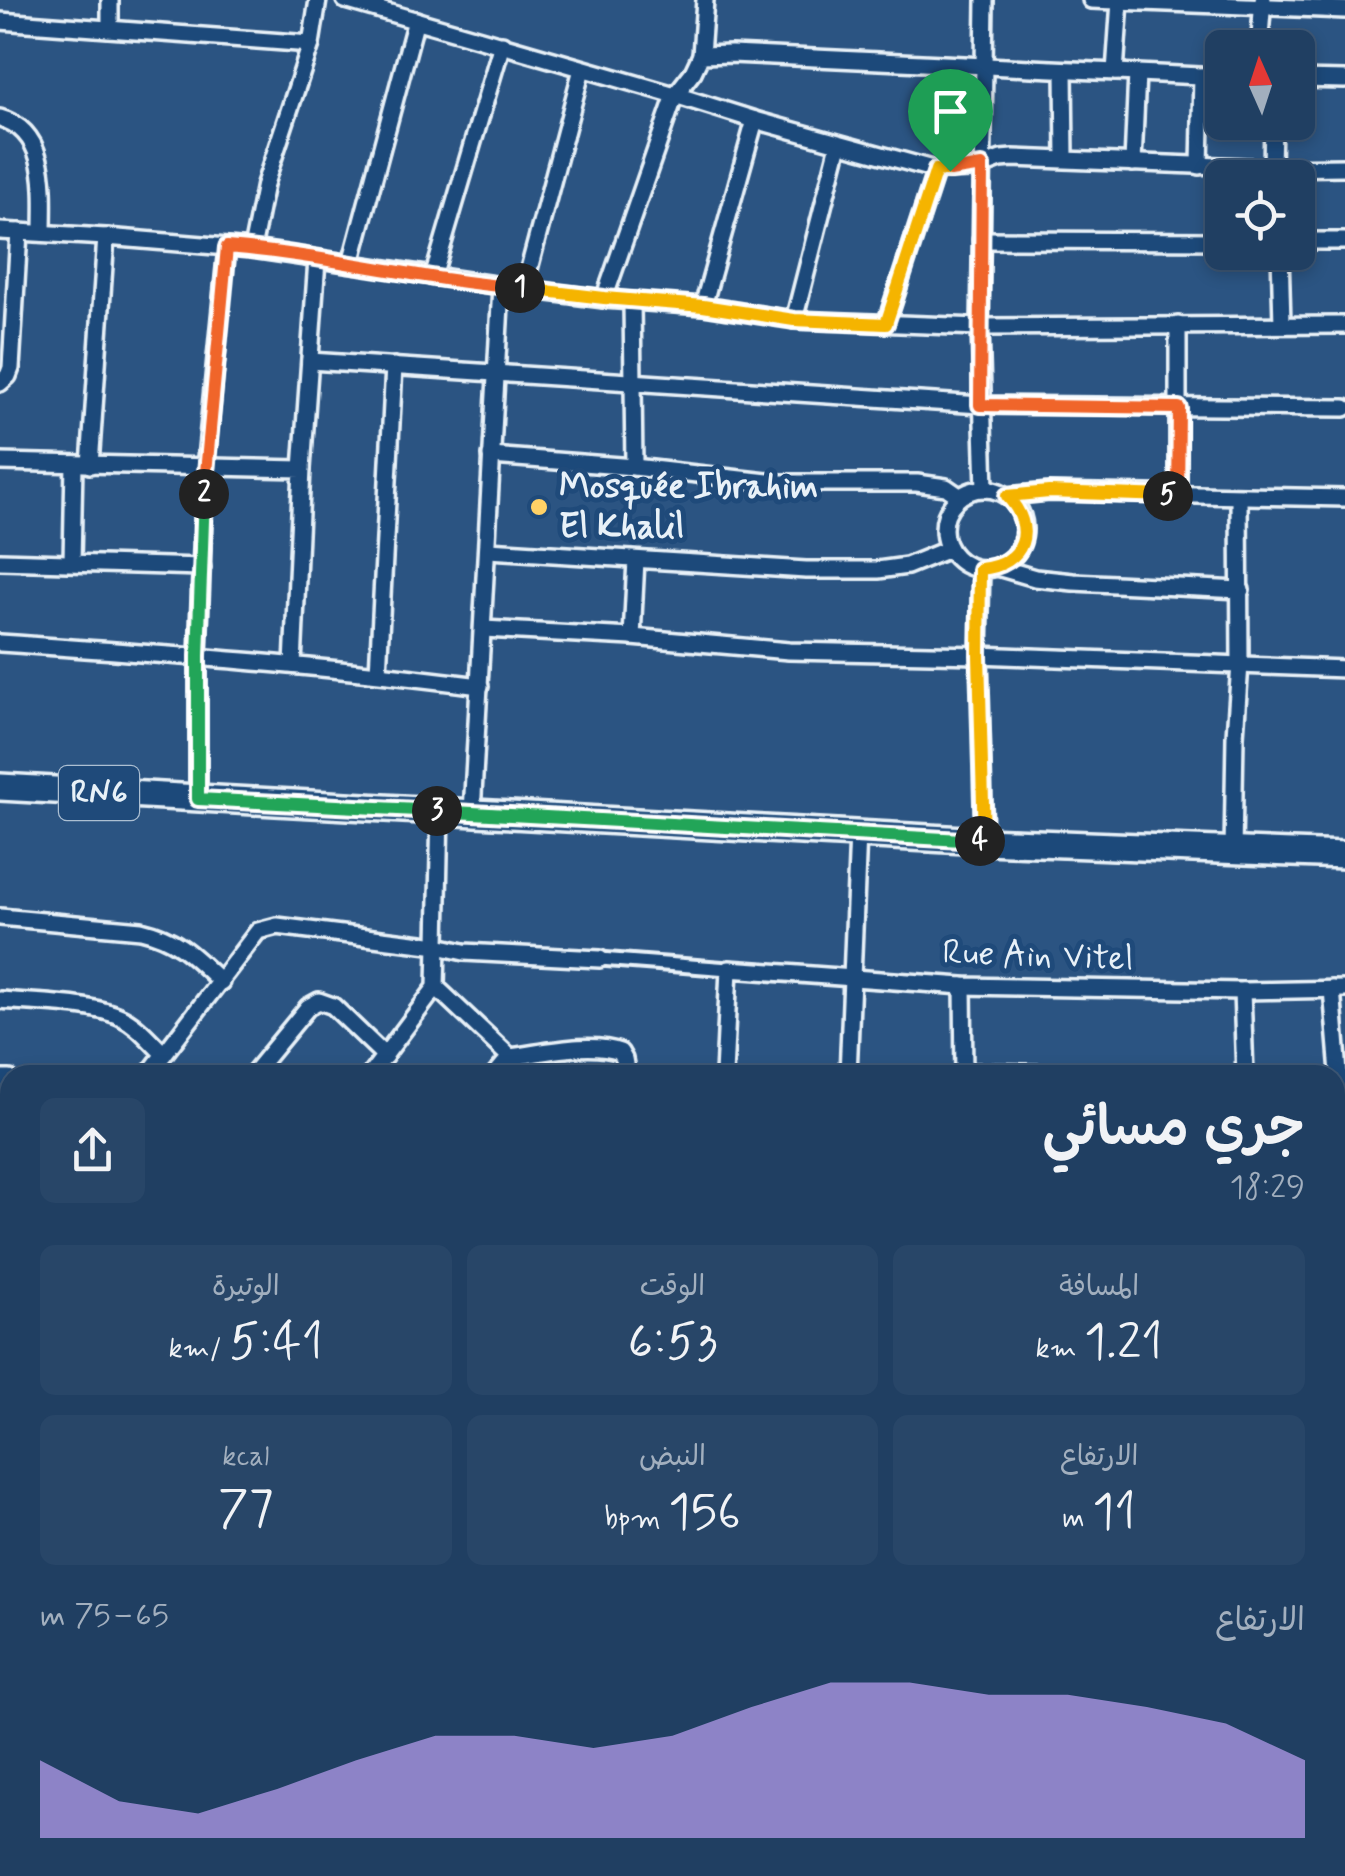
<!DOCTYPE html>
<html lang="ar">
<head>
<meta charset="utf-8">
<style>
  :root { --surface:#203f62; --page:#284668; --text:#f1f3f6; --muted:#a2afbe; --line:#3d5877; --accent:#bca0f2 }
  body { margin:0; font-family:Mynerve,"Playpen Sans Arabic",sans-serif; background:var(--page); color:var(--text); direction:rtl; height:100vh; display:flex; flex-direction:column; font-size:38px; white-space:nowrap }
  * { box-sizing:border-box; margin:0 }
  p { font-size:32px; color:var(--muted) }
  .icon { flex:none; width:55px; height:55px; fill:none; stroke:currentColor; stroke-width:2; stroke-linecap:round; stroke-linejoin:round }
  .map { position:relative; flex:1; overflow:hidden; direction:ltr }
  .panel { position:absolute; left:0px; top:1065px; width:1345px; height:812px; display:flex; flex-direction:column; background:var(--surface); border-radius:30px 30px 0 0; box-shadow:0 5px 15px #0003,0 0 0 2px var(--line); direction:rtl }
  .panel>* { flex:none }
  .needle { width:65px; rotate:357deg }
  .controls { position:absolute; left:1205px; top:30px; display:grid; gap:20px }
  .controls a { display:grid; place-items:center; width:110px; height:110px; border-radius:15px; background:var(--surface); box-shadow:0 5px 15px #0003,0 0 0 2px var(--line); font-size:50px }
  .pin { position:absolute; display:grid; place-items:center; width:85px; height:85px; color:#fff; margin:-102px -42px; border-radius:50% 50% 50% 0; rotate:-45deg; box-shadow:0 0 10px #0007 }
  .pin .icon { rotate:45deg }
  .km { position:absolute; width:50px; height:50px; margin:-25px; border-radius:50%; background:#222; color:#fff; font-size:28px; line-height:50px; text-align:center }
  .round { display:grid; place-items:center; flex:none; width:105px; height:105px; border-radius:15px; background:var(--page) }
  .summary { display:flex; align-items:center; justify-content:space-between; height:170px; padding:0 40px }
  h1 { font-size:55px; font-weight:600; line-height:75px }
  .figures { display:grid; grid-template-columns:repeat(3,1fr); gap:15px; height:170px; padding:10px 40px }
  .figures div { display:grid; align-content:center; border-radius:15px; background:var(--page); text-align:center }
  .figures b { font-size:50px; font-weight:600 }
  .figures small { font-size:28px; font-weight:400 }
  .figures p { font-size:28px }
  .chart { height:280px; padding:20px 40px }
  .chart p { display:flex; justify-content:space-between }
  .chart svg { width:100%; height:180px; margin-top:10px; fill:var(--accent); opacity:.7 }
  .map>svg:first-child { display:block }
  .lines { fill:none; stroke-linecap:round; stroke-linejoin:round }
  .pedestrian-casing { stroke:#e8f1f8; stroke-width:19 }
  .minor-casing { stroke:#e8f1f8; stroke-width:22 }
  .primary-casing { stroke:#e8f1f8; stroke-width:32 }
  .pedestrian { stroke:#1f4a7a; stroke-width:11 }
  .minor { stroke:#1f4a7a; stroke-width:15 }
  .primary { stroke:#1f4a7a; stroke-width:25 }
  .split-1-casing { stroke:#fff; stroke-width:20 }
  .split-2-casing { stroke:#fff; stroke-width:20 }
  .split-3-casing { stroke:#fff; stroke-width:20 }
  .split-4-casing { stroke:#fff; stroke-width:20 }
  .split-5-casing { stroke:#fff; stroke-width:20 }
  .split-6-casing { stroke:#fff; stroke-width:20 }
  .split-1 { stroke:#f5b400; stroke-width:12 }
  .split-2 { stroke:#f0652b; stroke-width:12 }
  .split-3 { stroke:#22a559; stroke-width:12 }
  .split-4 { stroke:#22a559; stroke-width:12 }
  .split-5 { stroke:#f5b400; stroke-width:12 }
  .split-6 { stroke:#f0652b; stroke-width:12 }
  .poi-dot { fill:#ffd166; stroke:#1f4a7a; stroke-width:4 }
  .labels { text-anchor:middle; dominant-baseline:central; stroke-width:10; stroke-linejoin:round; paint-order:stroke }
  .shield { fill:#1f4a7a; stroke:#acbfd2; stroke-width:2.5 }
  .shield-label { font-size:32px; font-weight:bold; fill:#e8f1f8 }
  .poi-label { font-size:35px; font-weight:bold; fill:#e8f1f8; stroke:#1f4a7a; text-anchor:start }
  .street-label { font-size:35px; fill:#e8f1f8; stroke:#1f4a7a }
</style>
</head>
<body>
<div class="map">
<svg width="1345" height="1876" viewBox="0 0 1345 1876">
  <rect width="100%" height="100%" fill="#2b5482"/>
  <filter id="ink" filterUnits="userSpaceOnUse"><feTurbulence type="fractalNoise" baseFrequency=".01" numOctaves="2"/><feDisplacementMap in="SourceGraphic" scale="20" xChannelSelector="R" yChannelSelector="G"/><feConvolveMatrix kernelMatrix="1 2 1 2 8 2 1 2 1" color-interpolation-filters="sRGB"/></filter>
  <g filter="url(#ink)">
    <g class="lines">
      <defs>
        <path id="pedestrian" d="M600,959L729,969"/>
        <g id="minor">
          <path d="M110,0V29"/>
          <path d="M345,0L675,95L755,120L936,170L974,169L1001,159L1013,158L1272,168L1345,167"/>
          <path d="M985,0L980,327L985,489"/>
          <path d="M1091,0L1345,10"/>
          <path d="M0,21L311,44"/>
          <path d="M1259,48L1263,0"/>
          <path d="M701,55L705,0"/>
          <path d="M1064,70L1065,159"/>
          <path d="M1115,72L1120,1"/>
          <path d="M1298,79L1345,80"/>
          <path d="M0,118C50,132 43,193 43,233"/>
          <path d="M1133,163L1137,73"/>
          <path d="M1200,166L1202,76"/>
          <path d="M1272,168L1273,122"/>
          <path d="M0,231L106,237L252,249L501,286L604,299L703,306L794,320L980,327L1345,325"/>
          <path d="M981,240L1222,241"/>
          <path d="M1298,241H1345"/>
          <path d="M252,249L265,184L311,44L318,0"/>
          <path d="M1280,252L1282,324"/>
          <path d="M351,263L416,20"/>
          <path d="M433,277L502,44"/>
          <path d="M524,288L582,69"/>
          <path d="M604,299L675,95L693,72L701,55L731,54L1222,77"/>
          <path d="M632,301L634,467"/>
          <path d="M703,306L755,120"/>
          <path d="M794,320L839,144"/>
          <path d="M886,324L936,170"/>
          <path d="M310,361L981,405L1345,408"/>
          <path d="M0,383L8,376L11,368L19,232"/>
          <path d="M491,456L634,467L777,483H917L946,487L959,496"/>
          <path d="M0,462L302,469L293,665"/>
          <path d="M90,465L106,237"/>
          <path d="M302,469L317,260"/>
          <circle cx="984" cy="529" r="40"/>
          <path d="M1007,496L1049,492L1345,498"/>
          <path d="M1178,496V325"/>
          <path d="M488,550L806,570H878L907,566L949,549"/>
          <path d="M0,561L202,567"/>
          <path d="M72,562L74,464"/>
          <path d="M997,567L1035,578L1073,582L1241,590"/>
          <path d="M981,569L979,655L984,841"/>
          <path d="M483,629L632,637L789,651L979,655L1345,669"/>
          <path d="M632,637L636,560"/>
          <path d="M0,643C161,654 321,665 480,686"/>
          <path d="M378,673L394,366"/>
          <path d="M198,799V656L205,468L227,247"/>
          <path d="M472,813L501,286"/>
          <path d="M1233,852L1235,736L1240,664L1239,497"/>
          <path d="M0,917L141,930C179,939 194,957 221,982"/>
          <path d="M963,986L964,1075"/>
          <path d="M436,987L510,1057L524,1075"/>
          <path d="M1332,989L1345,1145"/>
          <path d="M1242,991L1245,1075"/>
          <path d="M0,1000C32,1003 93,1003 121,1017C138,1025 150,1041 164,1054"/>
          <path d="M964,1072L1140,1075"/>
          <path d="M148,1075L258,931L277,926L438,946L464,952L600,959"/>
          <path d="M252,1075L308,1007L319,1001L333,1006L385,1056"/>
          <path d="M370,1075L436,987L440,811"/>
          <path d="M495,1075L510,1057C543,1053 589,1041 620,1052L624,1059L627,1075"/>
          <path d="M724,1075L729,969L963,986L1242,991L1345,989"/>
          <path d="M848,1075L858,833"/>
          <path d="M0,1079H10"/>
          <path d="M0,1156L10,1159"/>
          <path d="M1335,1160H1345"/>
          <path d="M0,1346L10,1353"/>
          <path d="M0,1417L10,1418"/>
          <path d="M1335,1423L1345,1422"/>
          <path d="M1335,1509H1345"/>
          <path d="M0,1520L10,1521"/>
          <path d="M0,1720L10,1721"/>
          <path d="M1335,1817L1345,1815"/>
          <path d="M0,1833H10"/>
          <path d="M142,1876V1868"/>
          <path d="M291,1876L292,1868"/>
          <path d="M477,1876L478,1868"/>
          <path d="M1175,1876V1868"/>
        </g>
        <path id="primary" d="M0,787L984,841L1345,855"/>
      </defs>
      <use href="#pedestrian" class="pedestrian-casing"/>
      <use href="#minor" class="minor-casing"/>
      <use href="#primary" class="primary-casing"/>
      <use href="#pedestrian" class="pedestrian"/>
      <use href="#minor" class="minor"/>
      <use href="#primary" class="primary"/>
    </g>
  </g>
  <g class="lines" filter="url(#ink)">
    <defs>
      <path id="split-1" d="M520,288L604,298L703,306L794,320L886,324L936,170L950,171"/>
      <path id="split-2" d="M204,494L227,247C325,255 421,280 520,288"/>
      <path id="split-3" d="M204,494L198,656V799L437,811"/>
      <path id="split-4" d="M437,811L980,841"/>
      <path id="split-5" d="M980,841H984L979,655L980,569C1026,565 1037,528 1007,496L1049,492L1168,496"/>
      <path id="split-6" d="M950,171L982,166L980,405L1179,408L1178,496H1168"/>
    </defs>
    <use href="#split-1" class="split-1-casing"/>
    <use href="#split-2" class="split-2-casing"/>
    <use href="#split-3" class="split-3-casing"/>
    <use href="#split-4" class="split-4-casing"/>
    <use href="#split-5" class="split-5-casing"/>
    <use href="#split-6" class="split-6-casing"/>
    <use href="#split-1" class="split-1"/>
    <use href="#split-2" class="split-2"/>
    <use href="#split-3" class="split-3"/>
    <use href="#split-4" class="split-4"/>
    <use href="#split-5" class="split-5"/>
    <use href="#split-6" class="split-6"/>
  </g>
  <circle class="poi-dot" cx="539" cy="507" r="10"/>
  <g class="labels">
    <rect class="shield" x="59" y="766" width="80" height="54" rx="8"/>
    <g class="shield-label">
      <text x="99" y="793">RN6</text>
    </g>
    <g class="poi-label">
      <text x="559" y="487">Mosquée Ibrahim<tspan x="559" dy="40">El Khalil</tspan></text>
    </g>
    <g class="street-label">
      <text transform="translate(1038 956) rotate(2)">Rue Ain Vitel</text>
    </g>
  </g>
</svg>
<div class="controls">
<a><svg class="needle" viewBox="-14 -14 28 28"><path d="M0-13l5 13h-10z" fill="#e53935"/><path d="M0 13l5-13h-10z" fill="#a2afbe"/></svg></a>
<a><svg class="icon" aria-label="locate" viewBox="0 0 24 24"><circle cx="12" cy="12" r="6"/><path d="M12 2v4M12 18v4M2 12h4M18 12h4"/></svg></a>
</div>
<div class="pin" style="left:950px;top:171px;background:#1e9e55"><svg class="icon" aria-label="arrive" viewBox="0 0 24 24"><path d="M6 21V4h12l-3 4 3 4H6"/></svg></div>
<b class="km" style="left:520px;top:288px">1</b>
<b class="km" style="left:204px;top:494px">2</b>
<b class="km" style="left:437px;top:811px">3</b>
<b class="km" style="left:980px;top:841px">4</b>
<b class="km" style="left:1168px;top:496px">5</b>
<section class="panel">
<div class="summary"><div><h1>جري مسائي</h1><p>18:29</p></div><a class="round"><svg class="icon" aria-label="share" viewBox="0 0 24 24"><path d="M12 15V3M7 8l5-5 5 5M5 13v7h14v-7"/></svg></a></div>
<div class="figures">
<div><p>المسافة</p><b>1.21<small> km</small></b></div>
<div><p>الوقت</p><b>6:53</b></div>
<div><p>الوتيرة</p><b>5:41<small> /km</small></b></div>
</div>
<div class="figures">
<div><p>الارتفاع</p><b>11<small> m</small></b></div>
<div><p>النبض</p><b>156<small> bpm</small></b></div>
<div><p>kcal</p><b>77</b></div>
</div>
<div class="chart"><p><span>الارتفاع</span>65–75 m</p>
<svg viewBox="0 0 160 44" preserveAspectRatio="none"><path d="M0 44V25L10 35L20 38L30 32L40 25L50 19L60 19L70 22L80 19L90 12L100 6L110 6L120 9L130 9L140 12L150 16L160 25V44z"/></svg>
</div>
</section>
</div>
</body>
</html>
